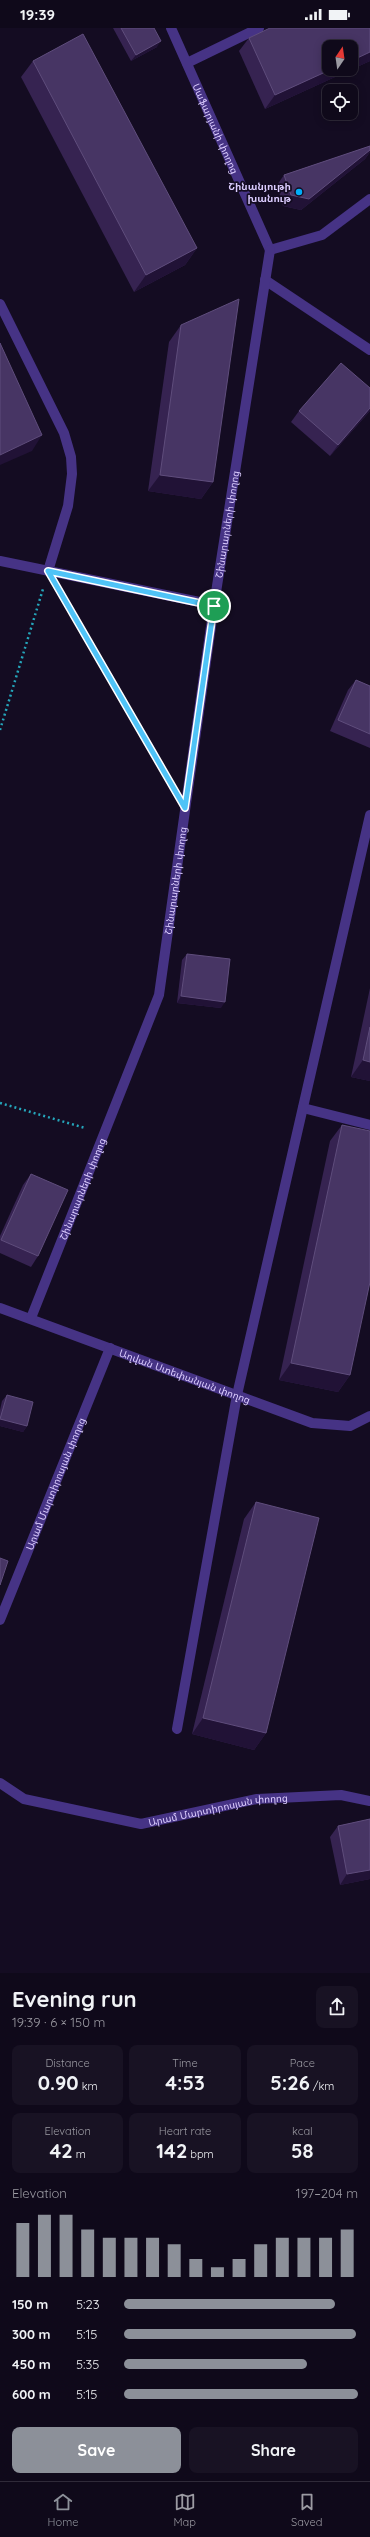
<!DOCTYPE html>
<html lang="en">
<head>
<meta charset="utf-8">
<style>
  :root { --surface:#0f091a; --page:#181223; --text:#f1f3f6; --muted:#9b9aa2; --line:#2f2a39; --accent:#8c9099 }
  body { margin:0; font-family:Quicksand,"Noto Sans Armenian",sans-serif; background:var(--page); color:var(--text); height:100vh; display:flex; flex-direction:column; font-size:15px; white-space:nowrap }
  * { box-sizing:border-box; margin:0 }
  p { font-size:13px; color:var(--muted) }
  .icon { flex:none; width:22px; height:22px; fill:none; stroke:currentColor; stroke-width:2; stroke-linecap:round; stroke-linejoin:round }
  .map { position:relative; height:1945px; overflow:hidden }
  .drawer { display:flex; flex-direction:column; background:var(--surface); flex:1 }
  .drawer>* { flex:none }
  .needle { width:26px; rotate:13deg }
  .buttons { position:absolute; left:322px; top:12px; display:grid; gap:8px }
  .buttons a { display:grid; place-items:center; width:36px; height:36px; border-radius:8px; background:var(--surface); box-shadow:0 2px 10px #0003,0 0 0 1px var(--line); font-size:20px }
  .pin { position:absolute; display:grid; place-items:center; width:34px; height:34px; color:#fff; margin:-17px; border:2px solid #fff; border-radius:50%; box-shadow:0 1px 4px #0007 }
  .round { display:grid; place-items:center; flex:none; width:42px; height:42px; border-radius:8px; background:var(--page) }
  .headline { display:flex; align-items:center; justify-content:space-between; height:68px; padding:0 12px }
  h1 { font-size:22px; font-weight:700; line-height:30px }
  .stats { display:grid; grid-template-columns:repeat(3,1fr); gap:6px; height:68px; padding:4px 12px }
  .stats div { display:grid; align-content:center; border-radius:8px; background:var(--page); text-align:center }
  .stats b { font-size:20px; font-weight:700 }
  .stats small { font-size:11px; font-weight:400 }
  .stats p { font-size:11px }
  .chart { height:112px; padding:8px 12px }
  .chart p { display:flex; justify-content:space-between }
  .chart svg { width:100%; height:72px; margin-top:4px; stroke:var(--accent); stroke-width:6 }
  .primary-button { display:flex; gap:8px; margin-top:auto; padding:8px 12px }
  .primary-button a { flex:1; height:46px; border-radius:8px; background:var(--accent); color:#fff; font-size:16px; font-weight:700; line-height:46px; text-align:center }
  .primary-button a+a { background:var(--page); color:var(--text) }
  ul { padding:0 12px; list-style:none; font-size:13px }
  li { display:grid; grid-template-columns:64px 48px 1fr; align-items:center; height:30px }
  li i { height:10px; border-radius:5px; background:var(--accent) }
  .status { display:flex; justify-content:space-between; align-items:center; height:28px; padding:0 20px; background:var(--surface); direction:ltr }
  .status svg { height:11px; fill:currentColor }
  .tabs { display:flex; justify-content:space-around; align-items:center; height:56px; border-top:1px solid var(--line); background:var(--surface); font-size:11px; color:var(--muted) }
  .tabs a { display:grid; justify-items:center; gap:2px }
  .tabs .selected { color:var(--accent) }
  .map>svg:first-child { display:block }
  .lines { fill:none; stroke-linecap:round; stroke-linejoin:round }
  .path { stroke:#25a6bb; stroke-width:2.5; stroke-dasharray:2 3; stroke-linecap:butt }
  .lane { stroke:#463385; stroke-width:10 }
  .street { stroke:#463385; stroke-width:10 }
  .wall { fill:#362351 }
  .shaded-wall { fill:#211236 }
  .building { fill:#473564; stroke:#5f4d7c }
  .route-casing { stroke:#fff; stroke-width:8 }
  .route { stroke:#4fc3f7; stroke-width:5 }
  .poi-dot { fill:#00adf8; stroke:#140c22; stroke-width:1.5 }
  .labels { text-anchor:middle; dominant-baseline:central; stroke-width:3.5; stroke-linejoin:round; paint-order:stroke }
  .street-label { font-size:10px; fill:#dccdff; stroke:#140c22 }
  .poi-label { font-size:10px; font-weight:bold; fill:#dccdff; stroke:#140c22; text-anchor:end }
</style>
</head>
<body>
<div class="status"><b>19:39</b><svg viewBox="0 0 49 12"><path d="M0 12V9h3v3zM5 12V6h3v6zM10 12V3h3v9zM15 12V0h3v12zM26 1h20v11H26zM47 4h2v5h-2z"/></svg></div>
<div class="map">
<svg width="370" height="1945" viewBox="0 0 370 1945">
  <rect width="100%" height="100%" fill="#140c22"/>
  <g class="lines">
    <g class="path">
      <path d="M61,566L169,752"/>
      <path d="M0,702L43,561"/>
      <path d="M0,1075L85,1100"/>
    </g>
    <g class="lane">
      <path d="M187,35L259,0"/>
      <path d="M303,1080L370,1097"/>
      <path d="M177,1701L237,1367L370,787"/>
    </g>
    <g class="street">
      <path id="s1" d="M171,0L270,222"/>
      <path d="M270,222L322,207L370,171"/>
      <path d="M265,252L370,322"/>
      <path d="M0,276L64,405L71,429L72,446L68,478L48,543"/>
      <path d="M0,533L214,577"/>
      <path id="s2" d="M0,1280L312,1395L350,1398L370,1388"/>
      <path id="s3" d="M31,1290L159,967L214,577L270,222"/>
      <path id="s4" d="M0,1592L110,1320"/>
      <path id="s5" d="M0,1755L24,1771L141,1796L257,1771L341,1767L370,1773"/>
    </g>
  </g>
  <g class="wall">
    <path d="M113,0H154L157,19L131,33Z"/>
    <path d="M370,0V33L265,81L239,23L249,10Z"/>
    <path d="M33,33L197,220L185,237L134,264L21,49Z"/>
    <path d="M370,118V124L365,131L301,182L283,178L277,157L284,147Z"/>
    <path d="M181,297L213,454L201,471L148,463L169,314Z"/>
    <path d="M299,383H370L330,428L291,394Z"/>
    <path d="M356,652L370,658V720L330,703L348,662Z"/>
    <path d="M187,926L221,980L177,975L182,932Z"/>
    <path d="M370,960V1053L351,1049Z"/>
    <path d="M342,1097L350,1347L338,1364L279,1352L330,1113Z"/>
    <path d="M31,1146L38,1228L31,1239L0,1225V1208L23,1157Z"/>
    <path d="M7,1367L27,1398L23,1404L0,1398V1382L2,1373Z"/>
    <path d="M256,1474L266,1705L254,1722L192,1706L244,1491Z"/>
    <path d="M370,1791V1851L340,1857L330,1809L338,1798Z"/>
  </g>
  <g class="shaded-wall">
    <path d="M161,13L157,19L131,33L136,27Z"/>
    <path d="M370,24V33L265,81L275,67L332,41H351V33Z"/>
    <path d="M370,122V124L365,131L301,182L283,178L291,167Z"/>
    <path d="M197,220L185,237L134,264L146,247Z"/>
    <path d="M370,380V383L330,428L338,417Z"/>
    <path d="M42,407L32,423L0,437V427Z"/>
    <path d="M160,447L213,454L201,471L148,463Z"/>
    <path d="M181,968L225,974L221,980L177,975Z"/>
    <path d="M363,1032L370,1034V1053L351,1049Z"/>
    <path d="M291,1335L350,1347L338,1364L279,1352Z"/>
    <path d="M0,1391L27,1398L23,1404L0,1398Z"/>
    <path d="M203,1690L266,1705L254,1722L192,1706Z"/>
    <path d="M370,1842V1851L340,1857L347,1846Z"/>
  </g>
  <g class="building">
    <path d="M121,0H154L161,13L136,27Z"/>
    <path d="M270,0H370V24L351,33V19H329V41H332L275,67L249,10Z"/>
    <path d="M83,6L197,220L146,247L33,33Z"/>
    <path d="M370,118V122L309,171L291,167L284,147Z"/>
    <path d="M239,271L213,454L160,447L181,297Z"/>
    <path d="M0,315L42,407L0,427Z"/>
    <path d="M341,335L370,360V380L338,417L299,383Z"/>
    <path d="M356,652L370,658V706L338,692Z"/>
    <path d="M187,926L230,931L225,974L181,968Z"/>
    <path d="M370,999V1034L363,1032Z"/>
    <path d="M342,1097L370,1103V1254L350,1347L291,1335Z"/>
    <path d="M31,1146L68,1162L38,1228L1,1212Z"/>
    <path d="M7,1367L33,1374L27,1398L0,1391Z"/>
    <path d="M256,1474L319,1490L266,1705L203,1690Z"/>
    <path d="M0,1530L8,1533L0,1557Z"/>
    <path d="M370,1791V1842L347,1846L338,1798Z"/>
  </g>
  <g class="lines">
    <defs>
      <path id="route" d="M48,543L214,578L185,780Z"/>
    </defs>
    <use href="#route" class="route-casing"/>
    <use href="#route" class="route"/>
  </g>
  <circle class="poi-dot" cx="299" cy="164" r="4"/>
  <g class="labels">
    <g class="street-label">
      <text stroke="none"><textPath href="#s1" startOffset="110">Սաֆարյանի փողոց</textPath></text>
      <text stroke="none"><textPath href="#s3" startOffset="823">Շինարարների փողոց</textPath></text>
      <text stroke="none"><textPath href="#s3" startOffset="463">Շինարարների փողոց</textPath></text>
      <text stroke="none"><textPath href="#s3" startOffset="139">Շինարարների փողոց</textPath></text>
      <text stroke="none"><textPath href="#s2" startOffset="197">Աղվան Ստեփանյան փողոց</textPath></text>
      <text stroke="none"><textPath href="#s4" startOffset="147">Արամ Մարտիրոսյան փողոց</textPath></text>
      <text stroke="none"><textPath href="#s5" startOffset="227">Արամ Մարտիրոսյան փողոց</textPath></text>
    </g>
    <g class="poi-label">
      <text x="291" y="158">Շինանյութի<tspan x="291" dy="12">խանութ</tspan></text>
    </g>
  </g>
</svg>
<div class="buttons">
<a><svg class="needle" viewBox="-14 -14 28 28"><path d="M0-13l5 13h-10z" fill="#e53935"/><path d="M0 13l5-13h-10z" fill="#9b9aa2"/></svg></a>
<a><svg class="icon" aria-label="locate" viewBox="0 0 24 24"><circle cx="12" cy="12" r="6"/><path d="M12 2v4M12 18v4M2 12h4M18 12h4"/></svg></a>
</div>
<div class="pin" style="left:214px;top:578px;background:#1e9e55"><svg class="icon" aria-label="arrive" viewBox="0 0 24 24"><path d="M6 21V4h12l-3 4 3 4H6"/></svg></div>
</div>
<section class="drawer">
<div class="headline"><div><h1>Evening run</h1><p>19:39 · 6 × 150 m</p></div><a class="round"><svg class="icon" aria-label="share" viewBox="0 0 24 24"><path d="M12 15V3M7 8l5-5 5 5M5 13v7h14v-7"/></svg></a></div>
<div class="stats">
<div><p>Distance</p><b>0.90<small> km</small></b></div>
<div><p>Time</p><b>4:53</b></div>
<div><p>Pace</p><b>5:26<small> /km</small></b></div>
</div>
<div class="stats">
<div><p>Elevation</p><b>42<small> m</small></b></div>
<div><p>Heart rate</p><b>142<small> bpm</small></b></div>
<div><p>kcal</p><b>58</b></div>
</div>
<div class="chart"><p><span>Elevation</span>197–204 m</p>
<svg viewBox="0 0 160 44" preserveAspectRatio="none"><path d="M5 44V11M15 44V6M25 44V6M35 44V15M45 44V20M55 44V20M65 44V20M75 44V24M85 44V33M95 44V38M105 44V33M115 44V24M125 44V20M135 44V20M145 44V20M155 44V15"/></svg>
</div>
<ul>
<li><b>150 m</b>5:23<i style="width:90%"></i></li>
<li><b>300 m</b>5:15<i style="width:99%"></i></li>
<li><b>450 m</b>5:35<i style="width:78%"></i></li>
<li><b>600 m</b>5:15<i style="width:100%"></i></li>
</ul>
<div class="primary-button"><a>Save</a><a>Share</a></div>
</section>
<nav class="tabs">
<a class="selected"><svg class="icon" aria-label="home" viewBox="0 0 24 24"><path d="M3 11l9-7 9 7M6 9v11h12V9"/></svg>Home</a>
<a><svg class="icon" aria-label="map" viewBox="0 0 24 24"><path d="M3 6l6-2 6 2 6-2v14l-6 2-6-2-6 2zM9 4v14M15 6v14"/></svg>Map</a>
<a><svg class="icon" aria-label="saved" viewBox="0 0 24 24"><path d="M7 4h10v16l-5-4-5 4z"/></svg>Saved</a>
</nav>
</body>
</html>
